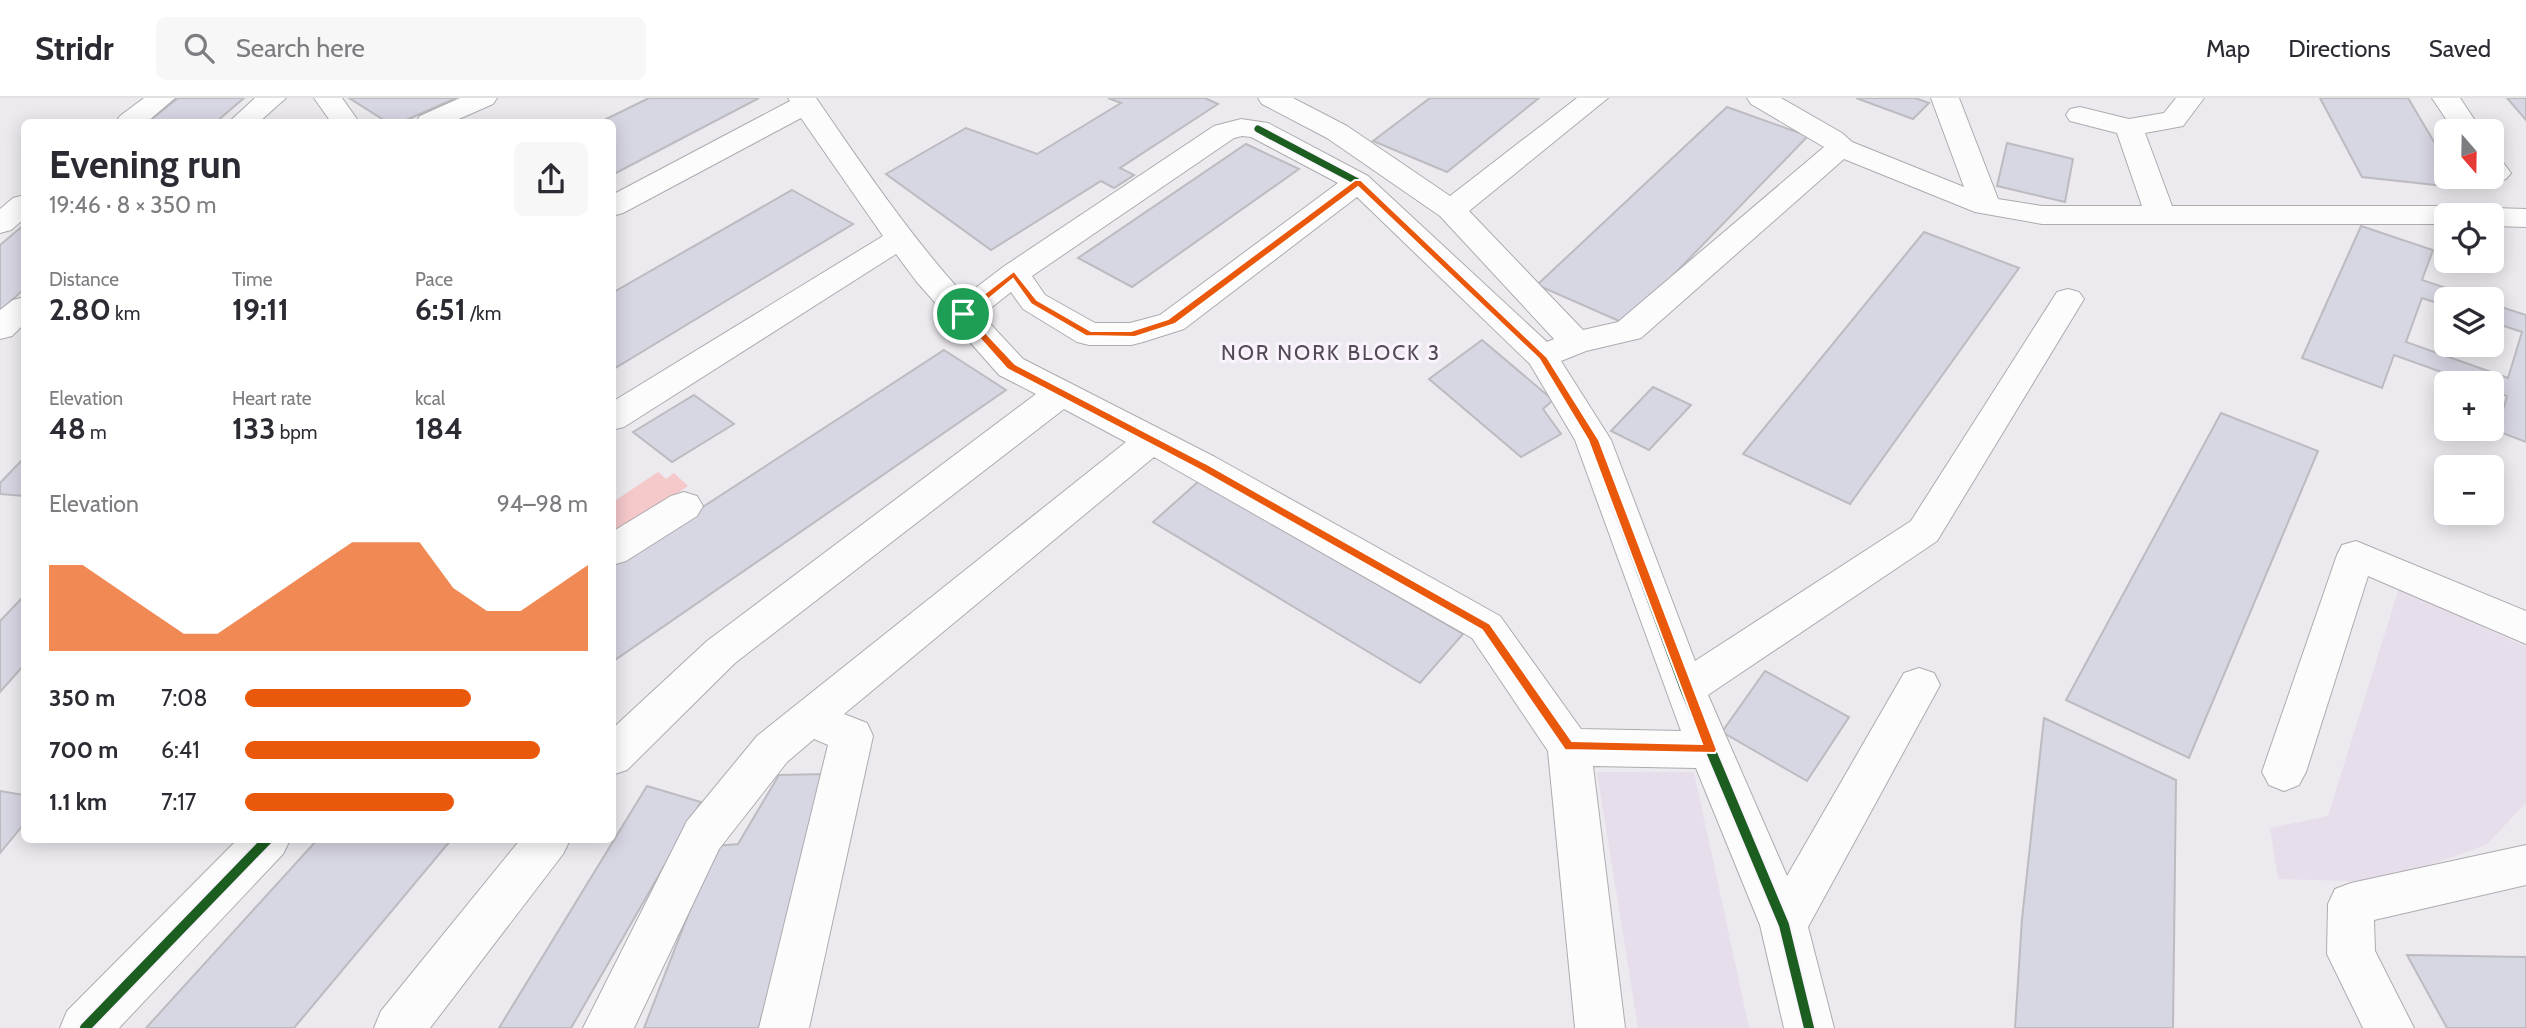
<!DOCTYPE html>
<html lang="en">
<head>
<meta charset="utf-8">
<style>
  :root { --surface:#fff; --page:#f7f7f7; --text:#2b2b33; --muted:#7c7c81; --line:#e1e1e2; --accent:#ea580c }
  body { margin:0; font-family:Cabin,sans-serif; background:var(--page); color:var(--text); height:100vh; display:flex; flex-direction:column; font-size:26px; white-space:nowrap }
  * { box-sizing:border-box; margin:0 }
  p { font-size:23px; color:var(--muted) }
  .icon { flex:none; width:38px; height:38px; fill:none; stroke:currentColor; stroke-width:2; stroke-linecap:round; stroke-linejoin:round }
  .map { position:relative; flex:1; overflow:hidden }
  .side { position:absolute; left:21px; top:21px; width:595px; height:724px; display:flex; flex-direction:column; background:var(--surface); border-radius:10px; box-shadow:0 4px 18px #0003 }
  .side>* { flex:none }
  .needle { width:46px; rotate:160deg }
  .tools { position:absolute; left:2434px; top:21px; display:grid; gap:14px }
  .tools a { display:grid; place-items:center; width:70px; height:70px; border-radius:10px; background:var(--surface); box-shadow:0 4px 18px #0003; font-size:35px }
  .pin { position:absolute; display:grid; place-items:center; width:60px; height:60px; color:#fff; margin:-30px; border:4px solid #fff; border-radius:50%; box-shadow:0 2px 7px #0007 }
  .round { display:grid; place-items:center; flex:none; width:74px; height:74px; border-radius:10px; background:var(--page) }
  .head { display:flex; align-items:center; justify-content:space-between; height:119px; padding:0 28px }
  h1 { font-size:38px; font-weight:700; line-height:52px }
  .stats { display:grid; grid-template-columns:repeat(3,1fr); gap:10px; height:119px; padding:7px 28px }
  .stats div { display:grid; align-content:center }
  .stats b { font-size:30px; font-weight:700 }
  .stats small { font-size:19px; font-weight:400 }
  .stats p { font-size:19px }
  .chart { height:196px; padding:14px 28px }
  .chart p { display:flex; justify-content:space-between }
  .chart svg { width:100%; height:126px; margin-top:7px; fill:var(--accent); opacity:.7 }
  ul { padding:0 28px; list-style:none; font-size:23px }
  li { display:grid; grid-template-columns:112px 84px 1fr; align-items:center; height:52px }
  li i { height:18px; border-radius:9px; background:var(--accent) }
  header { display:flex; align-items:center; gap:42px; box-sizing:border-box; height:98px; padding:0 35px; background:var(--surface); border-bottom:2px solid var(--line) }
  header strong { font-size:33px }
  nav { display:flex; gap:38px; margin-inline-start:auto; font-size:24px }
  .search { width:490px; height:63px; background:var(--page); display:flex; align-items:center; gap:18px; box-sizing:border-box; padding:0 24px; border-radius:10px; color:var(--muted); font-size:26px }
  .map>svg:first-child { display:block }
  .built { fill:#e6deea }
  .green { fill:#f5c8ca }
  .building { fill:#d7d6e3; stroke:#bcbbbf; stroke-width:2 }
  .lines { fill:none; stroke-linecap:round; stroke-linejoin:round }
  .minor-casing { stroke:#aeabaf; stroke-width:2 }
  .minor { fill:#fcfcfd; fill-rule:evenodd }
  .cycleway-far1-casing { stroke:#fbf4ff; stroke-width:10 }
  .cycleway-casing { stroke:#fbf4ff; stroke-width:14 }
  .cycleway-far1 { stroke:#1b5e20; stroke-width:7 }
  .cycleway { stroke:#1b5e20; stroke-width:10 }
  .route { fill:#ea580c; stroke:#fff; stroke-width:2; fill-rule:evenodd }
  .labels { text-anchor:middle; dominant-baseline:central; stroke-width:6; stroke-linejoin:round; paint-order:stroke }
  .neighbourhood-label { font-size:21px; letter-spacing:2px; fill:#524c55; stroke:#fbf4ff }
</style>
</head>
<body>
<header>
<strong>Stridr</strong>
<div class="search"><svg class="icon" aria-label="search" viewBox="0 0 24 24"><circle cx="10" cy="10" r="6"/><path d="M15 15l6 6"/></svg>Search here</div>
<nav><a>Map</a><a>Directions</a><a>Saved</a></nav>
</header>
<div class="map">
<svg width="2526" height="930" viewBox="0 0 2526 930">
  <rect width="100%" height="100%" fill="#edeaef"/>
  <g class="built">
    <path d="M2399,490L2526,549V705L2486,747L2381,784L2278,781L2270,730L2328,718Z"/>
    <path d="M1597,674H1694L1749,930H1638Z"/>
  </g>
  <path class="green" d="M658,374L666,381L674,375L688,388L613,437V404Z"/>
  <g class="building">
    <path d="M178,0H244L216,24H148Z"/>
    <path d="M349,0H456L402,24H387Z"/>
    <path d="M649,0H759L612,77V24H600Z"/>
    <path d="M1108,0H1205L1218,6L1120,70L1134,77L1114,90L1101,83L991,152L886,76L966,30L1037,56L1121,5Z"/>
    <path d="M1430,0H1539L1447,74L1373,43Z"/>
    <path d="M1856,0H1915L1929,5L1913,21Z"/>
    <path d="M2320,0H2408L2446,64V79H2456L2463,90L2362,79Z"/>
    <path d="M2507,0H2526V22Z"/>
    <path d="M1727,9L1808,38L1626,226L1537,187Z"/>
    <path d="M2007,45L2073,61L2065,104L1997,88Z"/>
    <path d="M1246,46L1299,71L1132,189L1078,160Z"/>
    <path d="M792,92L853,126L612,272V195Z"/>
    <path d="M24,127V191L0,213V147Z"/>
    <path d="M2361,128L2433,152L2422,182L2479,201H2446V208L2422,200L2406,244L2508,280L2522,234L2492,224V206L2526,217V344L2497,333L2507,298L2492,292V285H2472L2394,257L2382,290L2302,260Z"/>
    <path d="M1924,134L2019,170L1850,406L1743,356Z"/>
    <path d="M1482,242L1553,302L1543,311L1561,336L1521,359L1429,281Z"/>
    <path d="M944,252L1006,292L612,564V468Z"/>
    <path d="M1653,289L1691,307L1649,352L1611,333Z"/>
    <path d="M694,297L734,326L672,364L633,334Z"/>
    <path d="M2221,315L2318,353L2189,660L2066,602Z"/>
    <path d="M24,360V398L0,396V385Z"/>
    <path d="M1199,383L1463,536L1420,585L1153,424Z"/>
    <path d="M24,498V567L0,594V523Z"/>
    <path d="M1765,573L1849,619L1807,683L1722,634Z"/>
    <path d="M2044,620L2176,682L2173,930H2015L2022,821Z"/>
    <path d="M824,676L759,930H644L715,748L738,746L779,677Z"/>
    <path d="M647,688L701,704L571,930H499Z"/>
    <path d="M0,693L24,697V726L0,755Z"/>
    <path d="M317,742H451L294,930H146Z"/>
    <path d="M2407,857L2526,859V930H2447Z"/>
  </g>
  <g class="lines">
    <defs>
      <g id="minor">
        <path d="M144,0H175L147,24H116L120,18Z"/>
        <path d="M255,0H286L259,24H229Z"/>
        <path d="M314,0H342L359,24H331Z"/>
        <path d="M460,0H497L493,6L452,24H416L420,18Z"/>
        <path d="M788,0H816C863,68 909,137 965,198L1003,169L1214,28L1241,21L1268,25L1368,78L1547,244L1554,241L1440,118L1327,40L1262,6L1258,0H1293L1347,28L1450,98L1577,0H1608L1469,113L1583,232L1618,224L1824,49L1751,6L1747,0H1781L1842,35L1852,44L1964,89L1931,0H1959L1998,101L2042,108H2142L2117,35L2070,23L2066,17L2070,11L2080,9L2129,21L2164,15L2176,0H2204L2183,28L2145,35L2172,108H2459L2470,111L2474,117H2446V126H2042L1975,114L1844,61L1641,240L1586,253L1561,263L1611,342L1695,563L1911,423L2057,194L2068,191L2079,194L2084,201L1937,443L1708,597L1787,778L1904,575L1919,570L1934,575L1940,587L1808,829L1834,930H1784L1760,827L1696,670L1593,668L1625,930H1575L1548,653L1472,540L1154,359L844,616L867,625L873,638L809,930H759L828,647L814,641L787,664L719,751L634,930H583L687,723L757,638L1126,344L1064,311L735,565L627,672L612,677V631L707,543L1036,296L999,277L916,183L896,156L624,329L612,332V304L883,138L801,20L623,115L612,118V97L790,3ZM1242,38L1251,39L1338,85L1160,217L1130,225H1095L1045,197L1032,178L1234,40ZM1357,99L1530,266L1575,342L1681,633L1581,631L1500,518L1215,359L1023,261L982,217L1011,194L1023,211L1077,244L1089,247H1131L1143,244L1184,231Z"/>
        <path d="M2432,0H2460L2482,33H2454Z"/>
        <path d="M2492,60L2502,63L2511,75L2506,81L2496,84L2484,79H2492Z"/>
        <path d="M24,97V121L11,132L0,135V111L13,100Z"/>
        <path d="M2492,110L2526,111V129L2492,128V117H2478L2481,113Z"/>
        <path d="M24,199V226L12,238L0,241V212L13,202Z"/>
        <path d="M684,394L697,398L703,408L697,418L626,463L612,467V434L671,398Z"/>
        <path d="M2356,443L2526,513V546L2368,478L2306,674L2299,687L2284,693L2269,687L2262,674L2337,457L2342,447Z"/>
        <path d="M237,742H290L283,756L119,930H60L67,913Z"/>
        <path d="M520,742H570L563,756L430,930H374L381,913Z"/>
        <path d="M2526,747V787L2374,822L2375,853L2414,930H2363L2327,856L2328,806L2335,791L2351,785Z"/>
      </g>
    </defs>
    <use href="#minor" class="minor-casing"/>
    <use href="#minor" class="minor"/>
    <defs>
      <path id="cycleway-far1" d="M1258,31L1358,84L1542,259L1593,342L1614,398"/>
      <g id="cycleway">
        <path d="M1613,396L1685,591L1784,827L1809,930"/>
        <path d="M85,930L267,742"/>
      </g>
    </defs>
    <use href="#cycleway-far1" class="cycleway-far1-casing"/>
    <use href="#cycleway" class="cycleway-casing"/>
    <use href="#cycleway-far1" class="cycleway-far1"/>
    <use href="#cycleway" class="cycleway"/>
  </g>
  <path class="route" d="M1355,82H1361L1547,259L1599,342L1717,652L1715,655L1565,652L1482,532L1198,371L1007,271L958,216L1014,173L1037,202L1091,233H1131L1168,221ZM1358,89L1539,261L1588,342L1702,646L1572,643L1490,526L1205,365L1015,266L969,217L1013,181L1031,206L1086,238L1135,239L1175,226Z"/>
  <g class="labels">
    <g class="neighbourhood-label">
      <text x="1331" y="254">NOR NORK BLOCK 3</text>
    </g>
  </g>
</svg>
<div class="tools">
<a><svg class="needle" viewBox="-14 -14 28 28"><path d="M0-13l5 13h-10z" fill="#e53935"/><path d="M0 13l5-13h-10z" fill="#7c7c81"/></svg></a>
<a><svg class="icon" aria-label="locate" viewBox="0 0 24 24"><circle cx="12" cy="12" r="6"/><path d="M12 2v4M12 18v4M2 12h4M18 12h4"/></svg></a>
<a><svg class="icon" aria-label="layers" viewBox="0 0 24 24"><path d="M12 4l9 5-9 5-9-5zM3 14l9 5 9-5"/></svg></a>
<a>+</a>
<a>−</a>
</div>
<div class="pin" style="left:963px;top:216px;background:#1e9e55"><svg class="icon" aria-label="arrive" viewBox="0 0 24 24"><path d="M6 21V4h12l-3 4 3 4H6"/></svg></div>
<section class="side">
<div class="head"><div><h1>Evening run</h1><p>19:46 · 8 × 350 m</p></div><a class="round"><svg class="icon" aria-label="share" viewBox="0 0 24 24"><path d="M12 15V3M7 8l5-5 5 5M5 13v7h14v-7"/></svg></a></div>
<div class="stats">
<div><p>Distance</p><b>2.80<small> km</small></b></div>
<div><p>Time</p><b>19:11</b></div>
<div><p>Pace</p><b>6:51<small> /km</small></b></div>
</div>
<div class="stats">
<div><p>Elevation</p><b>48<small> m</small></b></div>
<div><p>Heart rate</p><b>133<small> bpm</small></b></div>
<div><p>kcal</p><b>184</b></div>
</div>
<div class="chart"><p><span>Elevation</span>94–98 m</p>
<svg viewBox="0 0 160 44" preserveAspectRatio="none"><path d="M0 44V14L10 14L20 22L30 30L40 38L50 38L60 30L70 22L80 14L90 6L100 6L110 6L120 22L130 30L140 30L150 22L160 14V44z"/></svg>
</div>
<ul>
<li><b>350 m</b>7:08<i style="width:66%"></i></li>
<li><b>700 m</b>6:41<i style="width:86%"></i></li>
<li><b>1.1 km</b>7:17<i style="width:61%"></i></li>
</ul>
</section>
</div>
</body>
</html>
